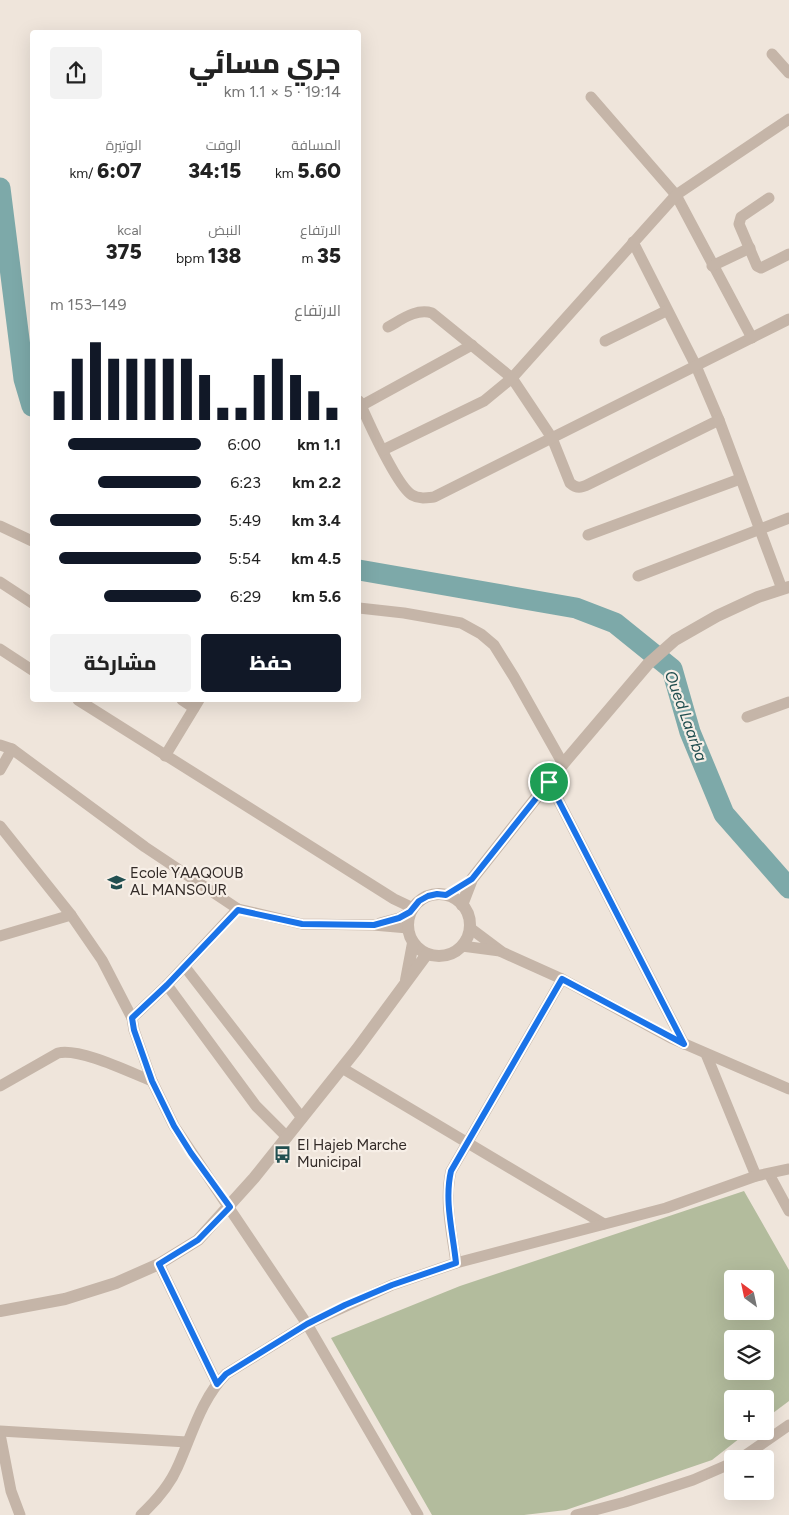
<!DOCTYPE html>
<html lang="ar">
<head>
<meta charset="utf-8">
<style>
  :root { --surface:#fff; --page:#f2f2f2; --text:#222; --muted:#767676; --accent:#111827 }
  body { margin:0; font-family:Figtree,Cairo,sans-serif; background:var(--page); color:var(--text); direction:rtl; height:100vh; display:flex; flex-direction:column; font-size:19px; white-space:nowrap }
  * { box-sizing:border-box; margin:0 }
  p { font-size:16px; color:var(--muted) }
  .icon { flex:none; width:28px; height:28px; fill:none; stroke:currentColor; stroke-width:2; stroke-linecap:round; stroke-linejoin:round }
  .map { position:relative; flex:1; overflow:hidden; direction:ltr }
  .sheet { position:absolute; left:30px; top:30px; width:331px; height:672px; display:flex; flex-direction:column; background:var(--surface); border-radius:5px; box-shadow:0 5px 20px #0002; direction:rtl }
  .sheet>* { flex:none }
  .needle { width:32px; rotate:327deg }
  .fabs { position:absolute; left:724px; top:1270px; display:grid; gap:10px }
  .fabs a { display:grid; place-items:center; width:50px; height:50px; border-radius:5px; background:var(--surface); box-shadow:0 5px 20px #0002; font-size:25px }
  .pin { position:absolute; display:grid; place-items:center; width:42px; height:42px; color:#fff; margin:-21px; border:2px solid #fff; border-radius:50%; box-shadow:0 1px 5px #0007 }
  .round { display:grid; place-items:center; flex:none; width:52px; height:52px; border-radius:5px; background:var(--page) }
  .headline { display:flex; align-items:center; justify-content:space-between; height:85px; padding:0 20px }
  h1 { font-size:28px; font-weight:800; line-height:38px }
  .figures { display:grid; grid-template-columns:repeat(3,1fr); gap:8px; height:85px; padding:5px 20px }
  .figures div { display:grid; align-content:center }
  .figures b { font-size:21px; font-weight:800 }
  .figures small { font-size:14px; font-weight:400 }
  .figures p { font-size:14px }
  .chart { height:140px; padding:10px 20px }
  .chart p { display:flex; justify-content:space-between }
  .chart svg { width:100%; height:90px; margin-top:5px; stroke:var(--accent); stroke-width:6 }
  .primary-button { display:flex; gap:10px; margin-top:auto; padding:10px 20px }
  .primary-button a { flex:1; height:58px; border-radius:5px; background:var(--accent); color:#fff; font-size:20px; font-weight:800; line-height:58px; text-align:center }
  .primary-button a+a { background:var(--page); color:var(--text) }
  ul { padding:0 20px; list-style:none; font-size:16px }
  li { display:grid; grid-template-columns:80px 60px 1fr; align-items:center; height:38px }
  li i { height:12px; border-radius:6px; background:var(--accent) }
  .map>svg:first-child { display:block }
  .green { fill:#b3bc9d; fill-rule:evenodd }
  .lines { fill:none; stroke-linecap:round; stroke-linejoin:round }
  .river { stroke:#7da9a9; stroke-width:21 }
  .minor { stroke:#c5b5a8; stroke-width:11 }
  .tertiary { stroke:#c5b5a8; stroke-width:12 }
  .route-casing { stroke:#fff; stroke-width:10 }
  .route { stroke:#1a73e8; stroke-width:6 }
  .labels { text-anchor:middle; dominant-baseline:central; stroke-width:4.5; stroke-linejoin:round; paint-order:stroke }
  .poi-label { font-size:15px; fill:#332b28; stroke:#f7efe7; text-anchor:start }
  .water-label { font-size:16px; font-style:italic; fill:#214f50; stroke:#f7efe7 }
</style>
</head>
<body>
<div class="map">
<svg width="789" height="1515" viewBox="0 0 789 1515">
  <rect width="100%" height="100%" fill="#efe5db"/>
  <path class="green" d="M744,1191L789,1270V1401L765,1419V1399H732V1431H749L712,1460L566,1510L524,1515H432L331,1338L460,1286ZM732,1279H765V1311H732ZM732,1339H765V1371H732Z"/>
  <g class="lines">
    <g class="river">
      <path d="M0,188L24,379L32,406"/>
      <path d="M359,570L576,608L615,623L672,669L690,732L724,814L789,888"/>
    </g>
    <g class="minor">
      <path d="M772,54L789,73"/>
      <path d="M591,97L676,195L752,338"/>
      <path d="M769,198L741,217L739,224L757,266L761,268L789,254"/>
      <path d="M633,242L696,366L719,420L782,589"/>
      <path d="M712,266L750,248"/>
      <path d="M388,327C401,320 416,308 432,313L512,378L552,438L570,483C577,489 581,488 589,484L719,420"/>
      <path d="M605,341L666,311"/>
      <path d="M359,401C367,419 397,486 412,495C419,499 425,498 434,497L789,319"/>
      <path d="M359,407L472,345"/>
      <path d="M383,450L484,401L512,378L676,195L789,119"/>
      <path d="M0,526L32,541"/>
      <path d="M588,535L740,479"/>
      <path d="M638,576L789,518"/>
      <path d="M0,582L32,603"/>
      <path d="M359,608L404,613L461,623L481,634L494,645L514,677L563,764"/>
      <path d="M0,649L32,670"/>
      <path d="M78,700L394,899L413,908"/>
      <path d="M182,700L194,708"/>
      <path d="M747,717L789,702"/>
      <path d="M0,745L12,749L145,847L238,909L302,924L373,925L408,928"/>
      <path d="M165,756L199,700"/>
      <path d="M0,770L12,749"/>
      <path d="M549,782L684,1044"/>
      <path d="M0,826L71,915L102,960L132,1018"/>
      <path d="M238,909L167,985L132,1018L134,1030L152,1081L174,1126L307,1324L418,1515"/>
      <path d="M380,923L399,918L410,912"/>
      <path d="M470,928L502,952L562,979L671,1038L789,1089"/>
      <path d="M0,936L71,915"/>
      <path d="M462,946L500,951"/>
      <path d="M185,967L302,1118"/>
      <path d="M167,985L256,1106L287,1137"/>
      <path d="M706,1054L756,1176"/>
      <path d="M342,1068L604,1224"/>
      <path d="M0,1086L58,1053C81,1048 129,1072 152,1081"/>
      <path d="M769,1174L789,1211"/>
      <path d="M456,1263C452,1233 444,1201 451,1171L562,979"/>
      <path d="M159,1264L217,1384"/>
      <path d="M0,1431L187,1442"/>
      <path d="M0,1434L11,1491L20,1515"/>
      <path d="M740,1459L789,1425"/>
      <path d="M141,1515C156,1501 170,1485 178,1466C192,1435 201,1399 226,1374L307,1324L392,1285L456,1263L666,1208L756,1176L789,1169"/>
      <path d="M576,1515L625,1502L693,1480L732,1463"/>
    </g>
    <g class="tertiary">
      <circle cx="439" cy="925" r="31"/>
      <path d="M462,905L472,879L563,764L648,664L675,640L717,616L758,597L789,587"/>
      <path d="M406,980L413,943"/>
      <path d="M0,1311L65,1299L116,1283L159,1264L198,1240L254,1178L357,1049L427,954"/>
    </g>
  </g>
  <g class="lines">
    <defs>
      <path id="route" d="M549,782L684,1044L562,979L451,1171C444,1201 453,1233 456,1263L392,1285L345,1305L307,1324L226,1374L217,1384L159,1264L198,1240L230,1207L191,1153L174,1126L152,1081L134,1030L132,1018L167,985L238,910L302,924L374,925L399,918L410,912L419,901L428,896L437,894L446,895L472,879Z"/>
    </defs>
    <use href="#route" class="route-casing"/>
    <use href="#route" class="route"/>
  </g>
  <defs>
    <symbol id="school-bare" viewBox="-9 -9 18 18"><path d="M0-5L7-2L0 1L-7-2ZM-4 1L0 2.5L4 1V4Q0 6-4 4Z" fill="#214f50" stroke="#f7efe7" stroke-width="2.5" paint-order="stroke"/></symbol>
    <symbol id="bus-bare" viewBox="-9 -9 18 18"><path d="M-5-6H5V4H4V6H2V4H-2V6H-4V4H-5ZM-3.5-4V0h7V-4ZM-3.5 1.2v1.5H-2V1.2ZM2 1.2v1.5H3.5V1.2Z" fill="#214f50" stroke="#f7efe7" stroke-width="2.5" paint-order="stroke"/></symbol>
  </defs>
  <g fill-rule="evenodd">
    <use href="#school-bare" x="104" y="870" width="25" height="25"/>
    <use href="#bus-bare" x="270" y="1142" width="25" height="25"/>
  </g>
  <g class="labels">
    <g class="poi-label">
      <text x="130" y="873">Ecole YAAQOUB<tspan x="130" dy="17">AL MANSOUR</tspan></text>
      <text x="297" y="1145">El Hajeb Marche<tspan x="297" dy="17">Municipal</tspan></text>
    </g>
    <g class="water-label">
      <text transform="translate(686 716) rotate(70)">Oued Laarba</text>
    </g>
  </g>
</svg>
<div class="fabs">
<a><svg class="needle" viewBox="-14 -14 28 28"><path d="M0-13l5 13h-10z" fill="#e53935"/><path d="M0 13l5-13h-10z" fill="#767676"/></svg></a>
<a><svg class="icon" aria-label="layers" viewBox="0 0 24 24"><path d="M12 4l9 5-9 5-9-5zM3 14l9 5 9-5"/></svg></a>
<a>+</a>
<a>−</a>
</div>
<div class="pin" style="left:549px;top:782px;background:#1e9e55"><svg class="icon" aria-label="arrive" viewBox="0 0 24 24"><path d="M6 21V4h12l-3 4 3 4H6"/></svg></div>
<section class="sheet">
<div class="headline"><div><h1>جري مسائي</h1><p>19:14 · 5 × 1.1 km</p></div><a class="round"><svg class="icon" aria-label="share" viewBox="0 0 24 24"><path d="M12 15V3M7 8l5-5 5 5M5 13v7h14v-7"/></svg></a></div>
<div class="figures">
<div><p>المسافة</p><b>5.60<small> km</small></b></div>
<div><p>الوقت</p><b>34:15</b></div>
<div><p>الوتيرة</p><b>6:07<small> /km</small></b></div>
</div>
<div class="figures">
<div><p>الارتفاع</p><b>35<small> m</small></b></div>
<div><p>النبض</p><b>138<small> bpm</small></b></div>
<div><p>kcal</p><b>375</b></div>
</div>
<div class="chart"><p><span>الارتفاع</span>149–153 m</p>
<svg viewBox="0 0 160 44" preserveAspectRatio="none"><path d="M5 44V30M15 44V14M25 44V6M35 44V14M45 44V14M55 44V14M65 44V14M75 44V14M85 44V22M95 44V38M105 44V38M115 44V22M125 44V14M135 44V22M145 44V30M155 44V38"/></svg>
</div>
<ul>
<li><b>1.1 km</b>6:00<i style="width:88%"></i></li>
<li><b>2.2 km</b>6:23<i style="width:68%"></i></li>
<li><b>3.4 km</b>5:49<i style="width:100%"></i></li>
<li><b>4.5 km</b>5:54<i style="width:94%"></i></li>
<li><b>5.6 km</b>6:29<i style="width:64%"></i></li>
</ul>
<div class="primary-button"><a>حفظ</a><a>مشاركة</a></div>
</section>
</div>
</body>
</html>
